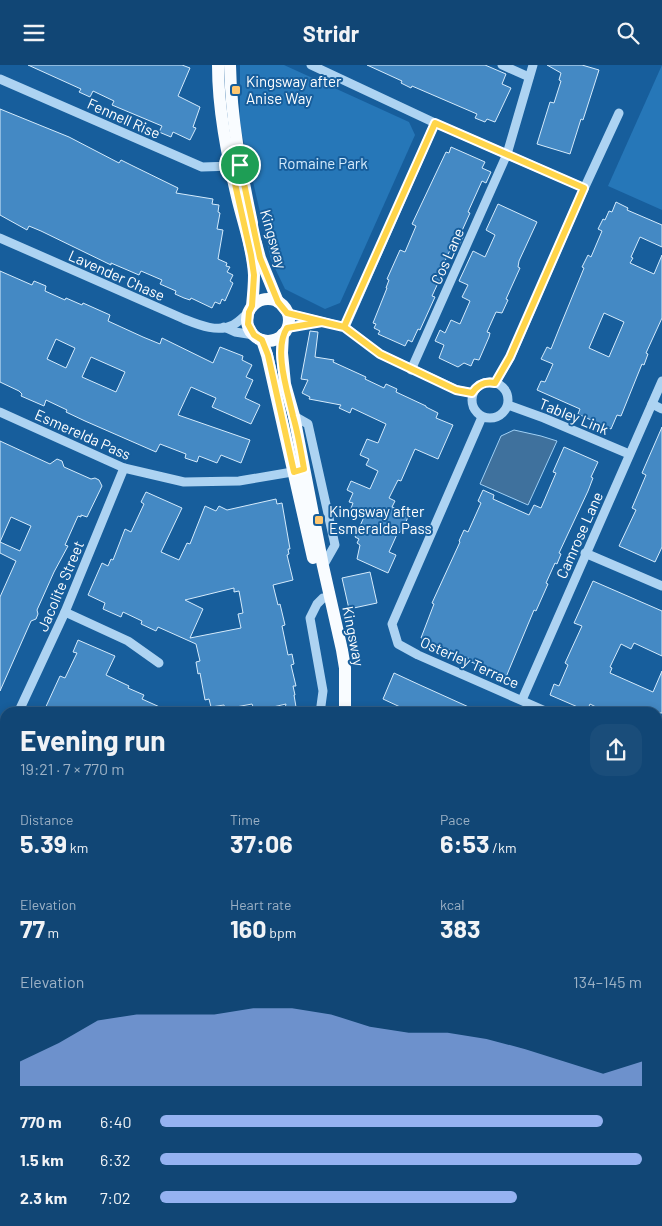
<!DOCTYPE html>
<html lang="en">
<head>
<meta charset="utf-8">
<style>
  :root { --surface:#114675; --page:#1a4d7a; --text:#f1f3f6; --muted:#9cb1c5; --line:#305e87; --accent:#95b2f1 }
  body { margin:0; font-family:Barlow,sans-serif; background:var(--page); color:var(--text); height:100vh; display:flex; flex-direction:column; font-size:19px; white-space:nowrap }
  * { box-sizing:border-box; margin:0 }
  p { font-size:16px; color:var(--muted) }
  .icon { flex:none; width:28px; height:28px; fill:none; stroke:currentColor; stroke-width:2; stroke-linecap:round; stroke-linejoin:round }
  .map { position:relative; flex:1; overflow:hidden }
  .details { position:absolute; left:0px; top:642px; width:662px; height:519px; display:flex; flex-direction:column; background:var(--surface); border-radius:15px 15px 0 0; box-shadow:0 2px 8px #0003,0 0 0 1px var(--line) }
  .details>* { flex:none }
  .pin { position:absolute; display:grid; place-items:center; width:42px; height:42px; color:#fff; margin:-21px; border:2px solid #fff; border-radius:50%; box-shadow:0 1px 5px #0007 }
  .round { display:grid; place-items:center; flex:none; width:52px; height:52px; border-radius:15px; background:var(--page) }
  .headline { display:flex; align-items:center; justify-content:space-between; height:85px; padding:0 20px }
  h1 { font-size:28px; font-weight:700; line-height:38px }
  .stats { display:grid; grid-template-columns:repeat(3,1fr); gap:8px; height:85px; padding:5px 20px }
  .stats div { display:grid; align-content:center }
  .stats b { font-size:25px; font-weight:700 }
  .stats small { font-size:14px; font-weight:400 }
  .stats p { font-size:14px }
  .chart { height:140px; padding:10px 20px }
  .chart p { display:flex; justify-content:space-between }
  .chart svg { width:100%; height:90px; margin-top:5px; fill:var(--accent); opacity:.7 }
  ul { padding:0 20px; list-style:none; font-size:16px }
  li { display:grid; grid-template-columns:80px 60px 1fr; align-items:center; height:38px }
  li i { height:12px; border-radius:6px; background:var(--accent) }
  header { display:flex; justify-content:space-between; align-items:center; height:65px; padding:0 20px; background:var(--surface); font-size:22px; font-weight:700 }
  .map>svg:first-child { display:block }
  .green { fill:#2677b8 }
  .water { fill:#3f719d; stroke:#a0d0f5 }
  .building { fill:#4489c4; stroke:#d5ebfc; fill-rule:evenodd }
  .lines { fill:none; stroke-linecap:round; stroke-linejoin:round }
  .minor { stroke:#add3f2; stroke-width:9 }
  .major { stroke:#f9fcff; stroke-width:12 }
  .route-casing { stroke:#fff; stroke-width:10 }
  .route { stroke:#ffd54a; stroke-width:6 }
  .poi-dot { fill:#ffc76f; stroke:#175e9c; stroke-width:2 }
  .labels { text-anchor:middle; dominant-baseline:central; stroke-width:4; stroke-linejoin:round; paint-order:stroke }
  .poi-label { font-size:15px; fill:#fff; stroke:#175e9c; text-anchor:start }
  .street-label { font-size:15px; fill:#fff; stroke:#175e9c }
  .park-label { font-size:15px; fill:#d5ebfc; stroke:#175e9c }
</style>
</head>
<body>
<header><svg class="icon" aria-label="menu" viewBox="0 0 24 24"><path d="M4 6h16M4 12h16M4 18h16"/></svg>Stridr<svg class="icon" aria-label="search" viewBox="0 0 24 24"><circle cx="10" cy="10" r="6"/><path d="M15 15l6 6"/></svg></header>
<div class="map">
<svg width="662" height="1161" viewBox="0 0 662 1161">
  <rect width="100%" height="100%" fill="#175e9c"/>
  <g class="green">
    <path d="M240,0H284L409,57L415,70L340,238L325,244L285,224L271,195L240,60Z"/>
    <path d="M662,0V145L608,121Z"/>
    <path d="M658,1143L662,1145V1161H620L622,1156H658Z"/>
  </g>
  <path class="water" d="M514,365L541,371L557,376L528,440L480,419L501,371Z"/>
  <g class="building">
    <path d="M28,0H182L190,3L178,31L200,42L193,62L196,63L190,75L173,67L171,72L159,67L162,61L112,40L114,36L93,26L90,32L79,27L81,24Z"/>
    <path d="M367,0H485L506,9L502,19L511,23L495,57L487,54L485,57L475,53L477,49L412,21L411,23L401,18L402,16Z"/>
    <path d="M547,0H582L599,5L583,55L581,54L570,89L537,79L550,37L554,38L561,16L559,15L561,8Z"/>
    <path d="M0,44L69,72L119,98L121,95L133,101L178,123L176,128L213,134L212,139L219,140L218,147L220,148L217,164L223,165L218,194L227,198L226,201L230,202L227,207L233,210L230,216L233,218L225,236L222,234L220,239L215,237L212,243L191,233L190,235L184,233L175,229L176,226L160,219L162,215L141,206L139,210L111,198V200L41,166L29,161L27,165L0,150Z"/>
    <path d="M451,82L485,97L482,103L491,107L486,118L482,116L468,147L470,148L461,168L464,170L459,181L454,178L447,191L442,204L444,205L432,231L435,232L420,265L418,264L412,277L408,275L405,281L378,269L380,266L374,263L376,259L373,258L387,223H386L389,215L387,214L400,185L405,187L416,161L412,159L446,87L449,88Z"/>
    <path d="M616,137L628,143L627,145L662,160V182L640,172L631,192L633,193L630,198L654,209L662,190V253L646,288L648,289L644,300L642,299L621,351L617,350L611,364L578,349L580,344L537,325L541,316L545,317L553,299L541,294L547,282L551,284L559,264L584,203L582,202L588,190L591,192L602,166L598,164L603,154L605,155L609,146L612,147ZM604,248L624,257L609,292L589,283Z"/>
    <path d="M498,139L537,157L519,196L518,202L520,203L506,234L508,235L502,248L496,247L487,267L490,268L489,272L479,295L474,294L471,301L464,298L458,302L439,293L444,280L435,276L440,265L445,268L451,255L460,259L470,236L462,232L468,220L459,216L473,186L485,192L495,170L486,165Z"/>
    <path d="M0,206L32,220L34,216L46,221L45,226L65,235L66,233L82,240L83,238L110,250L108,256L143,272L160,279L162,273L213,298L220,282L243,291L242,295L252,300L246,312L253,315L245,333L260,340L251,359L212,342L216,333L191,322L178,350L250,375L241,398L221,390L217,398L199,391L197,397L185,393L186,389L160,379L156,387L85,356L66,347L67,345L46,335L44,341L21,331L22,329L19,326L0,317ZM56,274L75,283L66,303L47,294ZM91,292L125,307L116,327L82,312Z"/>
    <path d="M310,266L318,267L315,292L334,295L333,297L366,312L365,314L384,323L386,319L397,324L396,327L426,341V342L438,348L436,353L453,360L438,394L415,384L401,416L398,415L389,433L395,436L392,442L409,450L403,463L399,468L398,467L389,487L396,490L388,508L357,494L360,480L357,478L359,474L355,472L364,452L350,446L353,438L349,437L353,428L347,425L351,416L370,424L378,406L366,400L369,394L360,390L367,374L378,378L386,359L352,343L350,348L339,343L341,340L309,334L310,332L302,328L308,315L301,314Z"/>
    <path d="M662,362V482L655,497L619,481L636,445L632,443L646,410L642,408Z"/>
    <path d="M0,376L50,399L57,394L62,396L64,402L91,414L95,413L99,415L102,421L87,452L81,450V452L78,451L65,480L68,481L54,507L37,545L38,549L36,554L31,556L0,626V532L16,496L0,488ZM11,452L31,461L20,486L0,477Z"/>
    <path d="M564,382L598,397L591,412L593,413L588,426L559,488L561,489L557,499L555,498L546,518L548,519L536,546L534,545L506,612L469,596L470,594L421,573L434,539L432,538L460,477L459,476L464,465L468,467L481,438L478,436L483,425L494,430L493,434L529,450L534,440L541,443L556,408L553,407Z"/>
    <path d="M146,427L182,443L161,487L179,495L187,478L190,479L205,441L216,446L219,441L227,445L276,434L277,439L282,438L290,484H288L289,489L287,490L293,515L273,520L278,540L280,539L285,560L282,561L288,590L292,589L294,599L291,600L296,621H293L295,630H294L297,648H284L286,639L260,645V643L254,644L252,639L225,644L224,640L211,642L209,634L205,635L200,608L198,609L196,597L200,596L196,579L158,562L156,566L141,559L142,556L123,547L121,552L103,544L105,538L88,530L102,498L108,501L111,494L113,495L125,464L131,467L144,439L141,437ZM234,523V527L239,526L243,548L238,549L241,563L190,573L203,544L185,535Z"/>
    <path d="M370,507L377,538L349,544L342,513Z"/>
    <path d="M593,516L662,546V591L634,578L631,584L621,579L610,602L612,603L610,608L653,627L662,606V648H608L590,639L587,646L550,630L554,619L559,621L568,600L565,598L582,561L574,558Z"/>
    <path d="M78,575L115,591L106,610L129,621L128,623L144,630L142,634L173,648H43L60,611L65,613L77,588L73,587Z"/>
    <path d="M394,608L420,620L482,648H413L383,634Z"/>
  </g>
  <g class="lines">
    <g class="minor">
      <path d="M311,0L435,58L584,123"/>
      <path d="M502,0L529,12"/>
      <path d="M0,14L202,102L234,101"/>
      <path d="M0,173L184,254C199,260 218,268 233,260C239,257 244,251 249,247"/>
      <path d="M287,248L345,262L380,289L457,325L472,328"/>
      <path d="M224,262L235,267L254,270"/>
      <path d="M345,262L435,58"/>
      <path d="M287,263L319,257"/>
      <path d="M411,305L507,89L533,0"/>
      <circle cx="490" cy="335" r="18"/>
      <path d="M495,318L510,293L577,139L619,48"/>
      <path d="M652,339L662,344"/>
      <path d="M508,340L544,353L629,389"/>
      <path d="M0,347L124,403L184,417L239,416L298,406"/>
      <path d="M294,351L308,359L335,480L323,501"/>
      <path d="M482,352L392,559L398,579L418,590L550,648"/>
      <path d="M585,488L662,521"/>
      <path d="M65,547L128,576L159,598"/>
      <path d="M522,635L662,316"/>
      <path d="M18,648L65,547L124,403"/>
      <path d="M320,648L323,626L310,553L317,539L323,533"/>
      <path d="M0,685L5,675"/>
      <path d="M658,695L662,697"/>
      <path d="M658,868L662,870"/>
      <path d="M0,986L5,975"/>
      <path d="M101,1161L104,1156"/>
      <path d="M432,1161L435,1156"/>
      <path d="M603,1161L606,1156"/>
    </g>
    <g class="major">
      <path d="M218,0C218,44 227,89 237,132C243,158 253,184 254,210C254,220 253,231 252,241"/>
      <path d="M230,0C231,54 241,106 252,158"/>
      <path d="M256,178L260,193L278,237"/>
      <circle cx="268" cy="255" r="21"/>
      <path d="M283,269L282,288L285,319L294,351L323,501L342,585L345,603V648"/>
      <path d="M262,275L267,290L313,493"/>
      <path d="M119,1161L121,1156"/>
      <path d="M130,1161L132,1156"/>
    </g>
  </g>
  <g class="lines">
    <defs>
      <path id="route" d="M240,100L231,101L251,190L254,210L252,241L249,247L248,259L254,270L262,275L268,290L294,407L304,404C301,386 298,368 293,351C288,328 273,284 287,263L322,257L344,262L380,289L456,325L472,328C478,319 485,316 495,318L510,292L584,123L435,58L344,262L287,248L278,237L260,193L240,100"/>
    </defs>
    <use href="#route" class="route-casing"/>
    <use href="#route" class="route"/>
  </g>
  <g class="poi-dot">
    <rect x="231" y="20" width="10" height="10" rx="2.5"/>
    <rect x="314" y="450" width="10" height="10" rx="2.5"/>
  </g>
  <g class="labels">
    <g class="poi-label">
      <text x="246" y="16">Kingsway after<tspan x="246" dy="17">Anise Way</tspan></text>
      <text x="329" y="446">Kingsway after<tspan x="329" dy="17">Esmeralda Pass</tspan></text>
    </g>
    <g class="street-label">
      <text transform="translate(124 53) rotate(24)">Fennell Rise</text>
      <text transform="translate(274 174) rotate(74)">Kingsway</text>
      <text transform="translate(447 191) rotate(-66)">Cos Lane</text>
      <text transform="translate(117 210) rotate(24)">Lavender Chase</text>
      <text transform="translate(574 351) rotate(22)">Tabley Link</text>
      <text transform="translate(83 369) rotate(24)">Esmerelda Pass</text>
      <text transform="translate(579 470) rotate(-66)">Camrose Lane</text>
      <text transform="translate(60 521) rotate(-67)">Jacolite Street</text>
      <text transform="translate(354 571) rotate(79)">Kingsway</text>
      <text transform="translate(470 597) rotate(24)">Osterley Terrace</text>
    </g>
    <g class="park-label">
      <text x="323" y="98">Romaine Park</text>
    </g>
  </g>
</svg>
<div class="pin" style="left:240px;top:100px;background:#1e9e55"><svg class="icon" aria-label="arrive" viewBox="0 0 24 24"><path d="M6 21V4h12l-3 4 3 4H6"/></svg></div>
<section class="details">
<div class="headline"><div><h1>Evening run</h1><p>19:21 · 7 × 770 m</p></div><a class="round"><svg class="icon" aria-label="share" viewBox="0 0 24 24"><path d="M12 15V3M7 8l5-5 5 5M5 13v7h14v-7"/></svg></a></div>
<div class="stats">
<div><p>Distance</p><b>5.39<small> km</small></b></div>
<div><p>Time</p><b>37:06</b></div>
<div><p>Pace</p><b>6:53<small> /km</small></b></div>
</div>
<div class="stats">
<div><p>Elevation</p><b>77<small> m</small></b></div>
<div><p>Heart rate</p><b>160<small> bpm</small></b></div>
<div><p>kcal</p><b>383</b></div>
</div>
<div class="chart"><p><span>Elevation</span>134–145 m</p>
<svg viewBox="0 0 160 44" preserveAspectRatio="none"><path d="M0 44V32L10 23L20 12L30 9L40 9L50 9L60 6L70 6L80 9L90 15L100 18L110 18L120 21L130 26L140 32L150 38L160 32V44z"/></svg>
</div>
<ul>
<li><b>770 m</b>6:40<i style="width:92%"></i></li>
<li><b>1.5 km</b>6:32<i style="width:100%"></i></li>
<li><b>2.3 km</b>7:02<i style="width:74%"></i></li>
</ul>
</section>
</div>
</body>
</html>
